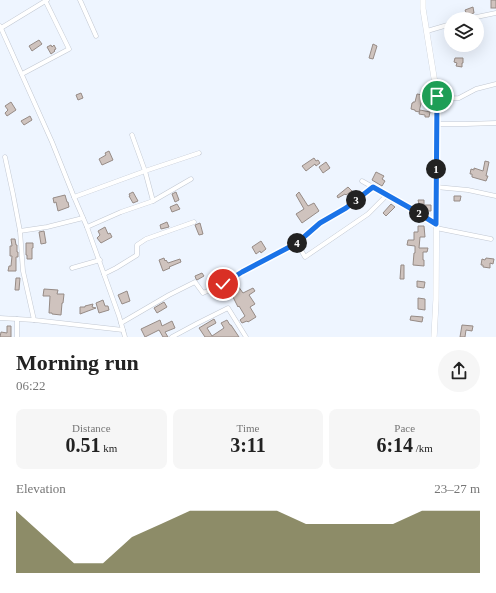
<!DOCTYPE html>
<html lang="en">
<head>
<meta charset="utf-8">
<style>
  :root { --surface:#fff; --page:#f6f6f6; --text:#222; --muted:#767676; --accent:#5d5c29 }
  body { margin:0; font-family:"Times New Roman",serif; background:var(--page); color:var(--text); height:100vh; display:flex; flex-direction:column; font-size:15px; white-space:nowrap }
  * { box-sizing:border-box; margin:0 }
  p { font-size:13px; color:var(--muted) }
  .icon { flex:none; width:22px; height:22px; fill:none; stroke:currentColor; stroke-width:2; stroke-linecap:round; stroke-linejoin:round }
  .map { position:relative; height:337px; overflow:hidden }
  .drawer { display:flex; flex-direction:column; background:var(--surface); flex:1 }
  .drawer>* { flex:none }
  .controls { position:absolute; left:444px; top:12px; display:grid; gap:8px }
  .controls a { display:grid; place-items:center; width:40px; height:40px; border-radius:50%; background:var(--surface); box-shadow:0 4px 16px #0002; font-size:20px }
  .pin { position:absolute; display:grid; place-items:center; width:34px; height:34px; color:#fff; margin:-17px; border:2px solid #fff; border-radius:50%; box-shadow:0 1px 4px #0007 }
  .km { position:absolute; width:20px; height:20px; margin:-10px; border-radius:50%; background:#222; color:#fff; font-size:11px; line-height:20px; text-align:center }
  .round { display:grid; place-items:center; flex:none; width:42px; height:42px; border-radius:21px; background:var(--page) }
  .summary { display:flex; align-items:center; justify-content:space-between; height:68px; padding:0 16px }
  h1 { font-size:22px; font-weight:700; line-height:30px }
  .figures { display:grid; grid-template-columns:repeat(3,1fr); gap:6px; height:68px; padding:4px 16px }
  .figures div { display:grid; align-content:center; border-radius:8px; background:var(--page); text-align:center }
  .figures b { font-size:20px; font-weight:700 }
  .figures small { font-size:11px; font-weight:400 }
  .figures p { font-size:11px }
  .chart { height:112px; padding:8px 16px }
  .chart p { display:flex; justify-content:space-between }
  .chart svg { width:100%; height:72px; margin-top:4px; fill:var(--accent); opacity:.7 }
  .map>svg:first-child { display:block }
  .building { fill:#cfc3be; stroke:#968b86 }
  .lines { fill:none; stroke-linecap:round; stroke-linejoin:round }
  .street-casing { stroke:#c2c8d2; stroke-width:5 }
  .secondary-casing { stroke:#c2c8d2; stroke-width:6 }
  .street { stroke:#fff; stroke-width:4 }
  .secondary { stroke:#fff; stroke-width:5.5 }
  .route-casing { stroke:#fff; stroke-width:8 }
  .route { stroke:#1a73e8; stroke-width:5 }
</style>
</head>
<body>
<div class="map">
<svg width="496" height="337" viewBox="0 0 496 337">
  <rect width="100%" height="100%" fill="#eef5ff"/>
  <g class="building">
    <rect x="491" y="0" width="5" height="8"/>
    <path d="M473,7L474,13L467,15L465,10Z"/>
    <path d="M39,40L42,44L32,51L29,46Z"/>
    <path d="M373,44L377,46L373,59L369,58Z"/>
    <path d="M51,45L52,47L54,45L56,49L54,50L55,51L51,54L47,47Z"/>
    <path d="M455,58H463V63H462V67L456,66L457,63L454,62Z"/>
    <path d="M81,93L83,98L78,100L76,95Z"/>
    <path d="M417,94L423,95L419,112L415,111V110L411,109L412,103H413V102H415Z"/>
    <path d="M11,102L16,110L7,116L5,113L8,110L5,106Z"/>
    <path d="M420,110L430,112L429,117H425V115L419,114Z"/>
    <path d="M30,116L32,120L24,125L21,121Z"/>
    <path d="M109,151L113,160L102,165L99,159L106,155L105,153Z"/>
    <path d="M314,158L316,161L318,160L320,163L316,166L315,164L306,171L302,166Z"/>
    <path d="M485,161L489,162L486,176H488L486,181L472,177V174H470L471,169L474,170V168L483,171Z"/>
    <path d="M326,162L330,168L323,173L319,167Z"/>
    <path d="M376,172L384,176L382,179L385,181L382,186L372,180Z"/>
    <path d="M348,187L352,191L346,195L345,194L338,198L337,196Z"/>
    <path d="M133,192L138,201L133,203L129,196H130L129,194Z"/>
    <path d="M176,192L179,200L175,202L172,194Z"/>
    <path d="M299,192L308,206L314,203L319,211L302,223L296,214L304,209L296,195Z"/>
    <path d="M65,195L67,202H68L69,207L58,211L56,202L54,203L53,198Z"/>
    <path d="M454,196H461L460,201H454Z"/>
    <path d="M418,200H424V205H431V211H422L421,210L420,204H419Z"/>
    <path d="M177,204L180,209L172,212L170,207Z"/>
    <path d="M391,204L395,207L386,216L383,213Z"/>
    <path d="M167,222L169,227L161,229L160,225Z"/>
    <path d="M200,223L203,234L199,235L195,225Z"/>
    <path d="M418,226H424L425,237H420L419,248H428L427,252H423V260H424V266L413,265L414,253H415V246L407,245L408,240H414V232H418Z"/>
    <path d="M105,227L108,234L110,233L112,237L101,243L97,238L100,235L98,231Z"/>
    <path d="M44,231L46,243L41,244L39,232Z"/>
    <path d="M11,239H15L16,245H17V252H18V257H16V271H8L9,266H11L12,256H10V246H12Z"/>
    <path d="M261,241L266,249L261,253L260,251L256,254L252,247Z"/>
    <path d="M26,243H33V248H32V259H27V255H26Z"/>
    <path d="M164,258L165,261L166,260L168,263L180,259L181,262L169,267L170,268L163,271L159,260Z"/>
    <path d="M486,258L494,259L493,264L490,263V268L483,267V265H481L482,259L485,260Z"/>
    <path d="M401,265H404V279H400Z"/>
    <path d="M202,273L204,276L197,280L196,279L195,276Z"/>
    <path d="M16,278H20L19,290H15Z"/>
    <path d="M417,281L425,282L424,288L417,287Z"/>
    <path d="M238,286L243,293L253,288L255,291L249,295L255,304L250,307L256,317L248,322L247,321L242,323L240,320L245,316L239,306L238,307L232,295L237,292L235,288Z"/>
    <path d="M44,289L58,290L57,294H64L63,303H62L61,315L52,314V313H49L50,296H43Z"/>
    <path d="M127,291L130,301L122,304L118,295Z"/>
    <path d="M418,298L425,299V310L418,309Z"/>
    <path d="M103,300L105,306H108L109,310L99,313L96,303Z"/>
    <path d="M164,302L167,307L157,313L154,308Z"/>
    <path d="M93,304L92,307L96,308L80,314V307H85V306Z"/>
    <path d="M411,316L423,317L422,322L410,320Z"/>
    <path d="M214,319L216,323L207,328L212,336L224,328L221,323L227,320L230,325H231L239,337H205L199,328Z"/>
    <path d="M160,320L162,326L172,321L175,328L165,332L168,337H163L159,330L145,337L141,329Z"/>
    <path d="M462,325L473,326L472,331L466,330L465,337H460Z"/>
    <path d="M7,326H11V337H0L1,332L7,333Z"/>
  </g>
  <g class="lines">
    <defs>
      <g id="street">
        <path d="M80,0L96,36"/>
        <path d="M467,19L496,13"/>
        <path d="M0,26L52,142L74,197L87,227L119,316L125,337"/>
        <path d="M1,28L47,0"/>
        <path d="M427,31L451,24"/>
        <path d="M22,74L69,49L45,0"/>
        <path d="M437,99L459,98L476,89L496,84"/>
        <path d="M436,124H466L496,123"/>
        <path d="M132,135L145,171L153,201"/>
        <path d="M5,157L13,194L20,231L23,271L34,320"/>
        <path d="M362,181L410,208L436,224"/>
        <path d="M436,187L468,190L496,196"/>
        <path d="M74,197L145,171L199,153"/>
        <path d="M87,227L121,212L153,201L191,179"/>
        <path d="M436,228L491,239"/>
        <path d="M20,231L47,227L83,218"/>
        <path d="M297,243L305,257L368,214L387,195"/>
        <path d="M72,268L100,260"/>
        <path d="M104,274L116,268L137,255V245L146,239L194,222"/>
        <path d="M0,318L34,320L123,330"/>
        <path d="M121,323L169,295L195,282L203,293L223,284L242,272L297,243L320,223L346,208L373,187"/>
        <path d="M17,337V319"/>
        <path d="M172,337L198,323L228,308L246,337"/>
      </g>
      <path id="secondary" d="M423,0V9L437,96L436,300L434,337"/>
    </defs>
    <use href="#street" class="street-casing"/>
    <use href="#secondary" class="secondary-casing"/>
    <use href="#street" class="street"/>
    <use href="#secondary" class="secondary"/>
  </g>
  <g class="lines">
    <defs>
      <path id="route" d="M223,284L242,272L297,243L320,223L346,208L373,187L410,208L436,224L437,96"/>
    </defs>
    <use href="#route" class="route-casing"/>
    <use href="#route" class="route"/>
  </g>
</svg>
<div class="controls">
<a><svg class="icon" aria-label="layers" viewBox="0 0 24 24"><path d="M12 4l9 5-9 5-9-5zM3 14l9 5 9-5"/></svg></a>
</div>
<div class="pin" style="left:437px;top:96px;background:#1e9e55"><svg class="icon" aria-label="arrive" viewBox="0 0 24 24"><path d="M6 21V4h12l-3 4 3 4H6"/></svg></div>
<div class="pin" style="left:223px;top:284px;background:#d93025"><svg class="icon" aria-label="check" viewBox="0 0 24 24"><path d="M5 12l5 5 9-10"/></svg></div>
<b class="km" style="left:436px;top:169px">1</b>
<b class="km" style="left:419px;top:213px">2</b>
<b class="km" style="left:356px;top:200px">3</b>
<b class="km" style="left:297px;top:243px">4</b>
</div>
<section class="drawer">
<div class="summary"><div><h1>Morning run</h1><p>06:22</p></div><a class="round"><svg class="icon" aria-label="share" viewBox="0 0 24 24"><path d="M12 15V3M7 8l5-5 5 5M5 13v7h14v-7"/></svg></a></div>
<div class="figures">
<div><p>Distance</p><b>0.51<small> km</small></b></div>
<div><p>Time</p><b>3:11</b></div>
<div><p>Pace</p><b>6:14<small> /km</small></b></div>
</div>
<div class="chart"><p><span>Elevation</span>23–27 m</p>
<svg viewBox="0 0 160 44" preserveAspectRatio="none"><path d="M0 44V6L10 22L20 38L30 38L40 22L50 14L60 6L70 6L80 6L90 6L100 14L110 14L120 14L130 14L140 6L150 6L160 6V44z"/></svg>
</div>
</section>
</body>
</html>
